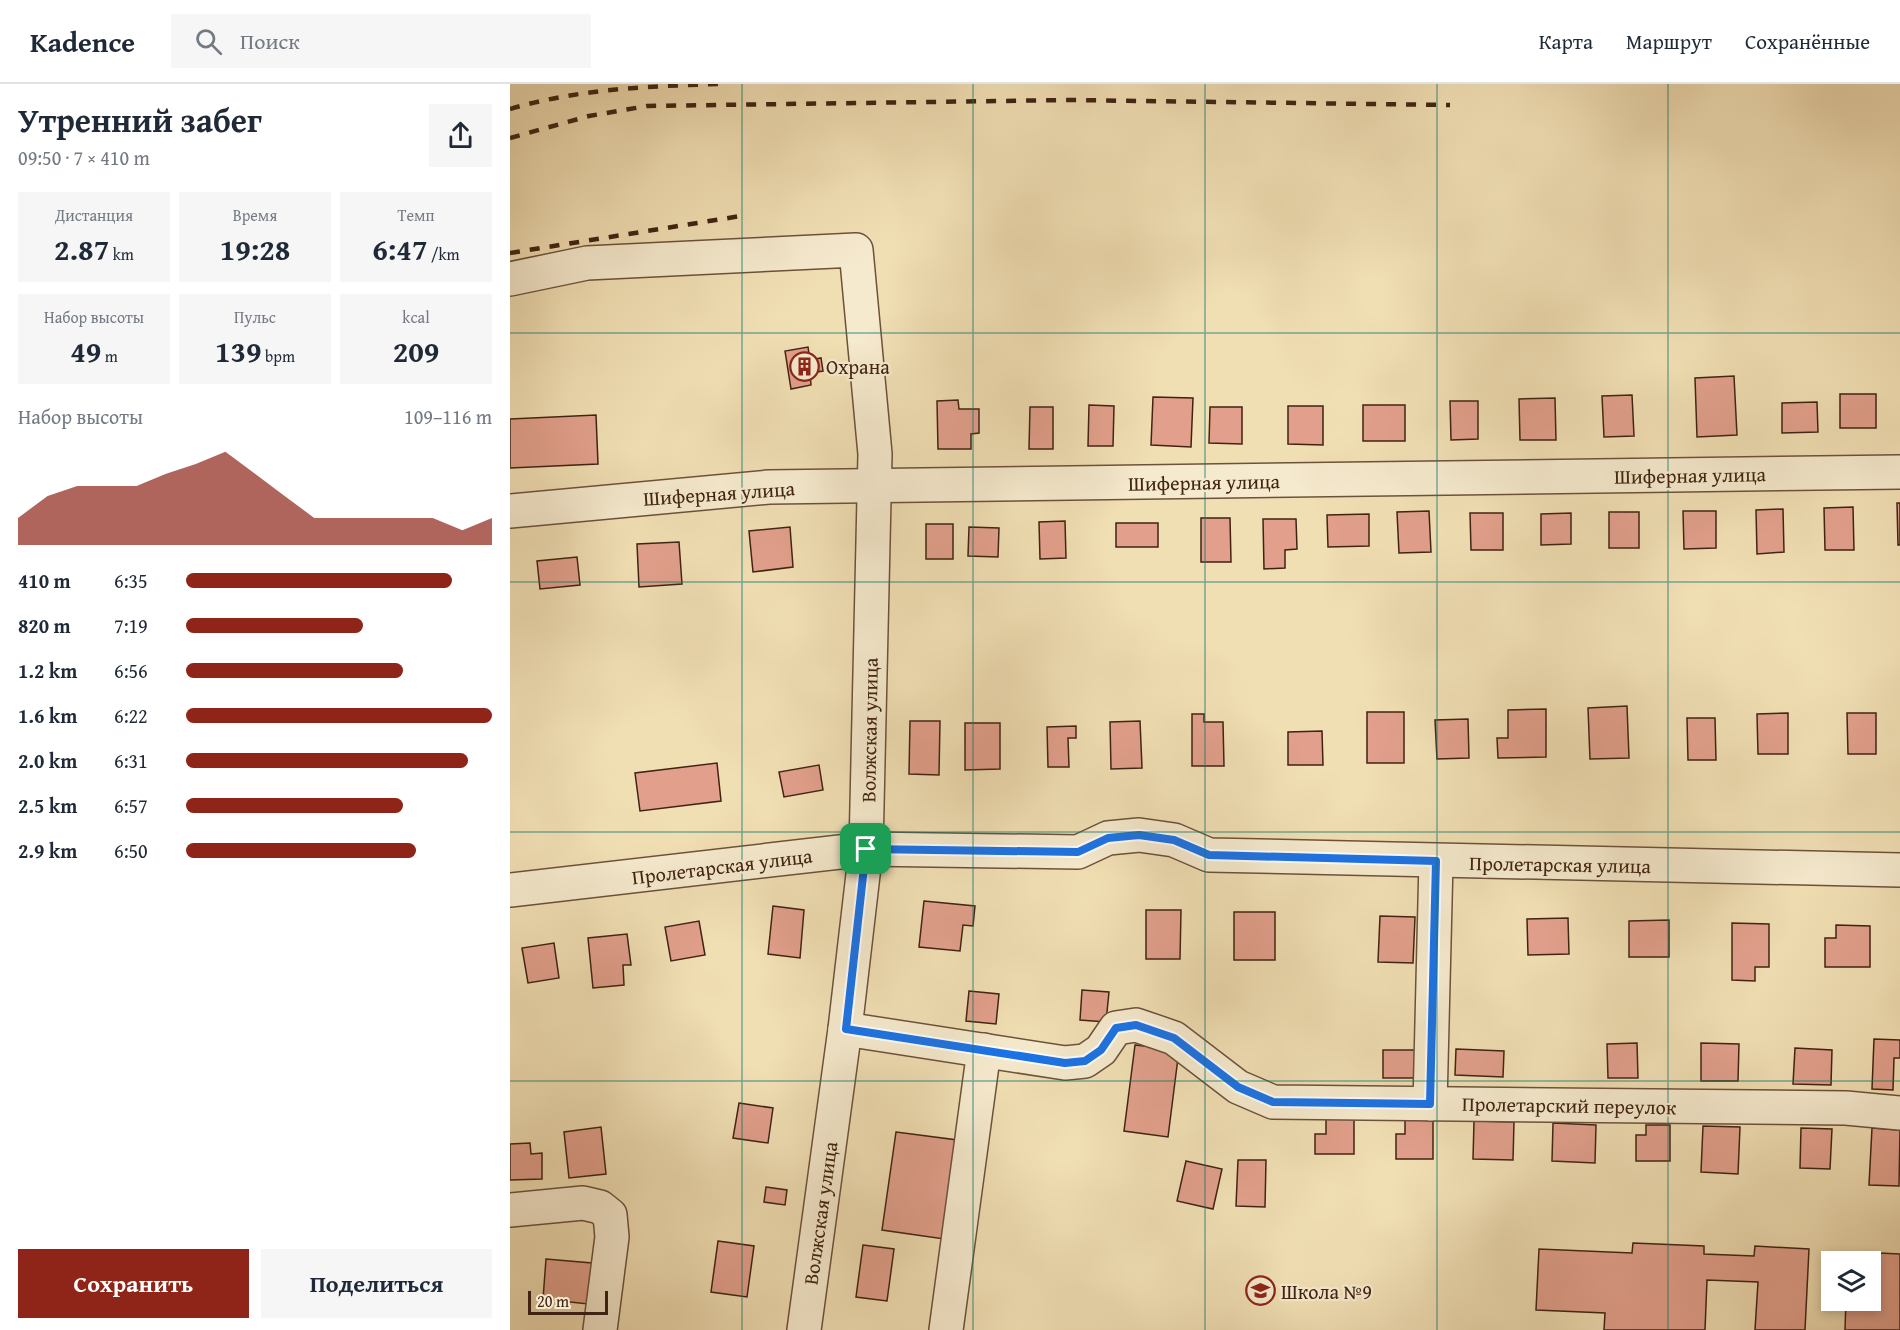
<!DOCTYPE html>
<html lang="ru">
<head>
<meta charset="utf-8">
<style>
  :root { --surface:#fff; --page:#f6f6f7; --text:#1f2937; --muted:#747a83; --line:#e0e1e3; --accent:#8f2418 }
  body { margin:0; font-family:"Gentium Book Plus",serif; background:var(--page); color:var(--text); height:100vh; display:flex; flex-direction:column; font-size:22px; white-space:nowrap }
  * { box-sizing:border-box; margin:0 }
  p { font-size:20px; color:var(--muted) }
  .icon { flex:none; width:33px; height:33px; fill:none; stroke:currentColor; stroke-width:2; stroke-linecap:round; stroke-linejoin:round }
  .map { position:relative; flex:1; overflow:hidden }
  .side { display:flex; flex-direction:column; background:var(--surface); width:510px }
  .side>* { flex:none }
  .buttons { position:absolute; left:1311px; top:1167px; display:grid; gap:12px }
  .buttons a { display:grid; place-items:center; width:60px; height:60px; border-radius:0px; background:var(--surface); box-shadow:0 3px 9px #0003; font-size:30px }
  .scale { position:absolute; left:18px; bottom:15px; width:80px; box-sizing:border-box; padding-left:6px; border:3px solid #402312; border-top:0; font-size:16px; line-height:21px; white-space:nowrap; color:#402312; -webkit-text-stroke:4px #f6eace; paint-order:stroke }
  .pin { position:absolute; display:grid; place-items:center; width:51px; height:51px; color:#fff; margin:-26px; border-radius:12px; box-shadow:0 3px 9px #0006 }
  .round { display:grid; place-items:center; flex:none; width:63px; height:63px; border-radius:0px; background:var(--page) }
  .head { display:flex; align-items:center; justify-content:space-between; height:102px; padding:0 18px }
  h1 { font-size:33px; font-weight:700; line-height:45px }
  .metrics { display:grid; grid-template-columns:repeat(3,1fr); gap:9px; height:102px; padding:6px 18px }
  .metrics div { display:grid; align-content:center; border-radius:0px; background:var(--page); text-align:center }
  .metrics b { font-size:30px; font-weight:700 }
  .metrics small { font-size:16px; font-weight:400 }
  .metrics p { font-size:16px }
  .chart { height:168px; padding:12px 18px }
  .chart p { display:flex; justify-content:space-between }
  .chart svg { width:100%; height:108px; margin-top:6px; fill:var(--accent); opacity:.7 }
  .primary-button { display:flex; gap:12px; margin-top:auto; padding:12px 18px }
  .primary-button a { flex:1; height:69px; border-radius:0px; background:var(--accent); color:#fff; font-size:24px; font-weight:700; line-height:69px; text-align:center }
  .primary-button a+a { background:var(--page); color:var(--text) }
  ul { padding:0 18px; list-style:none; font-size:20px }
  li { display:grid; grid-template-columns:96px 72px 1fr; align-items:center; height:45px }
  li i { height:15px; border-radius:8px; background:var(--accent) }
  header { display:flex; align-items:center; gap:36px; box-sizing:border-box; height:84px; padding:0 30px; background:var(--surface); border-bottom:2px solid var(--line) }
  header strong { font-size:28px }
  nav { display:flex; gap:33px; margin-inline-start:auto; font-size:21px }
  .search { width:420px; height:54px; background:var(--page); display:flex; align-items:center; gap:15px; box-sizing:border-box; padding:0 21px; border-radius:0px; color:var(--muted); font-size:22px }
  main { display:flex; flex:1; min-height:0 }
  .map>svg:first-child { display:block }
  .building { fill:#e2a08c; stroke:#402312; stroke-width:1.5 }
  .lines { fill:none; stroke-linecap:round; stroke-linejoin:round }
  .minor-casing { stroke:#6c523a; stroke-width:36 }
  .minor { stroke:#f6eace; stroke-width:33 }
  .rail { stroke:#402312; stroke-width:4.5; stroke-dasharray:10 10; stroke-linecap:butt }
  .route-casing { stroke:#fff; stroke-width:12 }
  .route { stroke:#1a73e8; stroke-width:8 }
  .grid { fill:none; stroke:#0f766e; stroke-width:1.5; stroke-opacity:0.55 }
  .labels { text-anchor:middle; dominant-baseline:central; stroke-width:4.5; stroke-linejoin:round; paint-order:stroke }
  .poi-label { font-size:20px; fill:#402312; stroke:#f6eace; text-anchor:start }
  .street-label { font-size:20px; fill:#402312; stroke:#f6eace }
</style>
</head>
<body>
<header>
<strong>Kadence</strong>
<div class="search"><svg class="icon" aria-label="search" viewBox="0 0 24 24"><circle cx="10" cy="10" r="6"/><path d="M15 15l6 6"/></svg>Поиск</div>
<nav><a>Карта</a><a>Маршрут</a><a>Сохранённые</a></nav>
</header>
<main>
<section class="side">
<div class="head"><div><h1>Утренний забег</h1><p>09:50 · 7 × 410 m</p></div><a class="round"><svg class="icon" aria-label="share" viewBox="0 0 24 24"><path d="M12 15V3M7 8l5-5 5 5M5 13v7h14v-7"/></svg></a></div>
<div class="metrics">
<div><p>Дистанция</p><b>2.87<small> km</small></b></div>
<div><p>Время</p><b>19:28</b></div>
<div><p>Темп</p><b>6:47<small> /km</small></b></div>
</div>
<div class="metrics">
<div><p>Набор высоты</p><b>49<small> m</small></b></div>
<div><p>Пульс</p><b>139<small> bpm</small></b></div>
<div><p>kcal</p><b>209</b></div>
</div>
<div class="chart"><p><span>Набор высоты</span>109–116 m</p>
<svg viewBox="0 0 160 44" preserveAspectRatio="none"><path d="M0 44V33L10 24L20 20L30 20L40 20L50 15L60 11L70 6L80 15L90 24L100 33L110 33L120 33L130 33L140 33L150 38L160 33V44z"/></svg>
</div>
<ul>
<li><b>410 m</b>6:35<i style="width:87%"></i></li>
<li><b>820 m</b>7:19<i style="width:58%"></i></li>
<li><b>1.2 km</b>6:56<i style="width:71%"></i></li>
<li><b>1.6 km</b>6:22<i style="width:100%"></i></li>
<li><b>2.0 km</b>6:31<i style="width:92%"></i></li>
<li><b>2.5 km</b>6:57<i style="width:71%"></i></li>
<li><b>2.9 km</b>6:50<i style="width:75%"></i></li>
</ul>
<div class="primary-button"><a>Сохранить</a><a>Поделиться</a></div>
</section>
<div class="map">
<svg width="1390" height="1246" viewBox="0 0 1390 1246">
  <rect width="100%" height="100%" fill="#f1dfb4"/>
  <filter id="stains"><feTurbulence type="fractalNoise" baseFrequency=".00333" numOctaves="4"/><feColorMatrix values="0 0 0 0 .2 0 0 0 0 .09 0 0 0 0 .02 0 0 0 .5 -.17"/></filter>
  <radialGradient id="worn" r=".72"><stop offset=".6" stop-color="#630" stop-opacity="0"/><stop offset="1" stop-color="#630" stop-opacity=".3"/></radialGradient>
  <g class="building">
    <path d="M298,263L300,276L311,274L313,287L300,289L301,301L281,305L275,267Z"/>
    <path d="M1224,292L1227,351L1187,353L1185,294Z"/>
    <rect x="1330" y="310" width="36" height="34"/>
    <path d="M1122,311L1124,352L1094,353L1092,312Z"/>
    <path d="M643,313L683,314L681,363L641,361Z"/>
    <path d="M1045,314L1046,356H1010L1009,315Z"/>
    <path d="M448,316L449,325H469V349L461,350V365H428L427,317Z"/>
    <path d="M940,317H968V355L941,356Z"/>
    <path d="M1307,318L1308,348L1272,349V319Z"/>
    <path d="M579,321L604,322L603,362H578Z"/>
    <rect x="853" y="321" width="42" height="36"/>
    <path d="M778,322H813V361L778,360Z"/>
    <path d="M520,323H543V365H519Z"/>
    <path d="M700,323H732V360L699,359Z"/>
    <path d="M86,331L88,380L0,384V335Z"/>
    <path d="M1387,419H1390V461H1388Z"/>
    <path d="M1343,423L1344,466H1315L1314,424Z"/>
    <path d="M1273,425L1274,468L1247,470L1246,426Z"/>
    <path d="M919,427L921,468L889,469L887,428Z"/>
    <path d="M1173,427H1206V464L1174,465Z"/>
    <rect x="1099" y="428" width="30" height="36"/>
    <path d="M960,429H993V466H961Z"/>
    <path d="M1061,429V460L1031,461V430Z"/>
    <path d="M859,430V462L818,463L817,431Z"/>
    <path d="M691,434H720L721,478H691Z"/>
    <path d="M753,435H786L787,465L775,466V484L754,485Z"/>
    <path d="M555,437L556,474L530,475L529,438Z"/>
    <rect x="606" y="439" width="42" height="24"/>
    <rect x="416" y="440" width="27" height="35"/>
    <path d="M280,443L283,483L243,488L239,447Z"/>
    <path d="M459,443L489,444L488,473L458,472Z"/>
    <path d="M169,458L172,500L129,503L127,460Z"/>
    <path d="M67,473L70,501L30,505L27,477Z"/>
    <path d="M1117,622L1119,674L1080,675L1078,624Z"/>
    <path d="M1036,625V673L988,674L987,654H998V626Z"/>
    <rect x="857" y="628" width="37" height="51"/>
    <path d="M1278,629V670H1248L1247,630Z"/>
    <path d="M1337,629H1366V670H1338Z"/>
    <path d="M682,630H694V638H713L714,682H682Z"/>
    <path d="M1177,634H1205L1206,676H1178Z"/>
    <path d="M958,635L959,674L927,675L925,636Z"/>
    <path d="M400,637H430L429,691L399,690Z"/>
    <path d="M630,637L632,684L601,685L600,638Z"/>
    <path d="M455,639H490V685L455,686Z"/>
    <path d="M566,642V654H558L559,683H538L537,643Z"/>
    <path d="M812,647L813,681H778V648Z"/>
    <path d="M207,679L211,717L130,727L125,689Z"/>
    <path d="M309,681L313,706L274,713L269,688Z"/>
    <path d="M414,817L465,822L463,842L453,841L450,867L409,863Z"/>
    <path d="M263,822L294,826L290,874L258,870Z"/>
    <path d="M636,826H671L670,875H636Z"/>
    <rect x="724" y="828" width="41" height="48"/>
    <path d="M870,832L905,833L903,879L868,878Z"/>
    <path d="M1058,834L1059,870L1018,871L1017,835Z"/>
    <path d="M1159,836V873H1119V837Z"/>
    <path d="M189,837L195,871L161,877L155,843Z"/>
    <path d="M1222,839L1259,840V883H1245V897L1222,896Z"/>
    <path d="M1326,841L1360,842V883H1315V854H1326Z"/>
    <path d="M117,850L121,881H113L114,901L83,904L78,854Z"/>
    <path d="M44,859L49,894L18,899L12,864Z"/>
    <path d="M572,906L599,908L596,938L570,936Z"/>
    <path d="M459,907L489,910L486,940L456,937Z"/>
    <path d="M1364,955L1390,956V974H1384L1383,1006L1362,1005Z"/>
    <path d="M1127,959L1128,994H1098L1097,960Z"/>
    <path d="M1191,959L1229,960L1228,997H1191Z"/>
    <path d="M625,961L669,966L658,1053L614,1047Z"/>
    <path d="M1285,964L1322,966L1321,1001L1283,1000Z"/>
    <path d="M946,965L994,967L993,993L945,991Z"/>
    <rect x="873" y="966" width="33" height="28"/>
    <path d="M229,1019L263,1024L258,1059L223,1054Z"/>
    <path d="M816,1034H844V1070H805V1050H816Z"/>
    <path d="M895,1036H923V1075H886V1050H895Z"/>
    <path d="M964,1037L1004,1038L1003,1076L963,1075Z"/>
    <path d="M1043,1039L1086,1041L1085,1079L1042,1077Z"/>
    <path d="M1136,1041H1160V1077H1126V1051H1136Z"/>
    <path d="M1193,1042L1230,1043L1228,1090L1191,1088Z"/>
    <path d="M91,1043L96,1090L59,1094L54,1048Z"/>
    <path d="M1291,1044L1322,1045L1320,1085L1290,1084Z"/>
    <path d="M1362,1044L1390,1046L1389,1102L1359,1101Z"/>
    <path d="M386,1048L455,1057L441,1156L372,1146Z"/>
    <path d="M20,1059L21,1070L32,1069V1095L0,1096V1060Z"/>
    <path d="M728,1076H756L755,1123L726,1122Z"/>
    <path d="M676,1077L712,1085L703,1125L667,1117Z"/>
    <path d="M256,1103L277,1106L275,1121L254,1118Z"/>
    <path d="M208,1157L244,1162L237,1213L201,1208Z"/>
    <path d="M1123,1159L1194,1162V1170L1244,1172L1245,1162L1299,1165L1295,1246H1245L1248,1198L1197,1196L1195,1246H1094L1095,1229L1026,1226L1029,1165L1122,1169Z"/>
    <path d="M353,1161L384,1165L377,1217L346,1213Z"/>
    <path d="M1347,1168L1390,1170V1246H1335L1336,1216H1360V1178H1346Z"/>
    <path d="M36,1175L82,1179L78,1220L33,1215Z"/>
  </g>
  <g class="lines">
    <defs>
      <g id="minor">
        <path d="M0,195L77,179L346,166L365,370L356,765L335,945L294,1246"/>
        <path d="M0,427L259,403L1390,388"/>
        <path d="M0,806L356,765L568,768L598,754L629,751L664,756L699,771L1390,786"/>
        <path d="M335,945L555,979L575,977L591,966L606,944L626,941L664,954L728,1003L763,1018L1336,1024L1390,1029"/>
        <path d="M920,1020L926,777"/>
        <path d="M0,1126L73,1119L90,1123L100,1131L102,1153L90,1246"/>
        <path d="M436,1246L474,966"/>
      </g>
    </defs>
    <use href="#minor" class="minor-casing"/>
    <use href="#minor" class="minor"/>
    <g class="rail">
      <path d="M0,25C68,5 139,2 209,0"/>
      <path d="M0,54L79,32L137,22L558,16L940,21"/>
      <path d="M0,169L237,131"/>
    </g>
  </g>
  <g class="lines">
    <defs>
      <path id="route" d="M629,751L664,756L699,771L926,777L920,1020L763,1018L728,1003L664,954L626,941L606,944L591,966L575,977L555,979L336,945L356,765L568,768L598,754Z"/>
    </defs>
    <use href="#route" class="route-casing"/>
    <use href="#route" class="route"/>
  </g>
  <path class="grid" d="M232,0V1246M463,0V1246M695,0V1246M927,0V1246M1158,0V1246M0,249H1390M0,498H1390M0,748H1390M0,997H1390"/>
  <defs>
    <symbol id="building-ring" viewBox="-11 -11 22 22"><circle r="9.5" fill="#f6eace" stroke="#8f2418" stroke-width="1.5"/><path d="M-4-6H4V6H1V3H-1V6H-4ZM-2.5-4.3h1.7v1.8h-1.7ZM.8-4.3h1.7v1.8H.8ZM-2.5-1h1.7V.8h-1.7ZM.8-1h1.7V.8H.8Z" fill="#8f2418"/></symbol>
    <symbol id="school-ring" viewBox="-11 -11 22 22"><circle r="9.5" fill="#f6eace" stroke="#8f2418" stroke-width="1.5"/><path d="M0-5L7-2L0 1L-7-2ZM-4 1L0 2.5L4 1V4Q0 6-4 4Z" fill="#8f2418"/></symbol>
  </defs>
  <g fill-rule="evenodd">
    <use href="#building-ring" x="278" y="266" width="33" height="33"/>
    <use href="#school-ring" x="734" y="1190" width="33" height="33"/>
  </g>
  <g class="labels">
    <g class="poi-label">
      <text x="316" y="282">Охрана</text>
      <text x="771" y="1207">Школа №9</text>
    </g>
    <g class="street-label">
      <text transform="translate(1180 391) rotate(-1)">Шиферная улица</text>
      <text transform="translate(694 398) rotate(-1)">Шиферная улица</text>
      <text transform="translate(209 409) rotate(-4)">Шиферная улица</text>
      <text transform="translate(359 646) rotate(-89)">Волжская улица</text>
      <text transform="translate(1050 780) rotate(1)">Пролетарская улица</text>
      <text transform="translate(212 782) rotate(-7)">Пролетарская улица</text>
      <text transform="translate(1059 1021) rotate(1)">Пролетарский переулок</text>
      <text transform="translate(310 1129) rotate(-82)">Волжская улица</text>
    </g>
  </g>
  <rect width="100%" height="100%" filter="url(#stains)"/>
  <rect width="100%" height="100%" fill="url(#worn)"/>
</svg>
<div class="buttons">
<a><svg class="icon" aria-label="layers" viewBox="0 0 24 24"><path d="M12 4l9 5-9 5-9-5zM3 14l9 5 9-5"/></svg></a>
</div>
<div class="scale">20 m</div>
<div class="pin" style="left:356px;top:765px;background:#1e9e55"><svg class="icon" aria-label="arrive" viewBox="0 0 24 24"><path d="M6 21V4h12l-3 4 3 4H6"/></svg></div>
</div>
</main>
</body>
</html>
